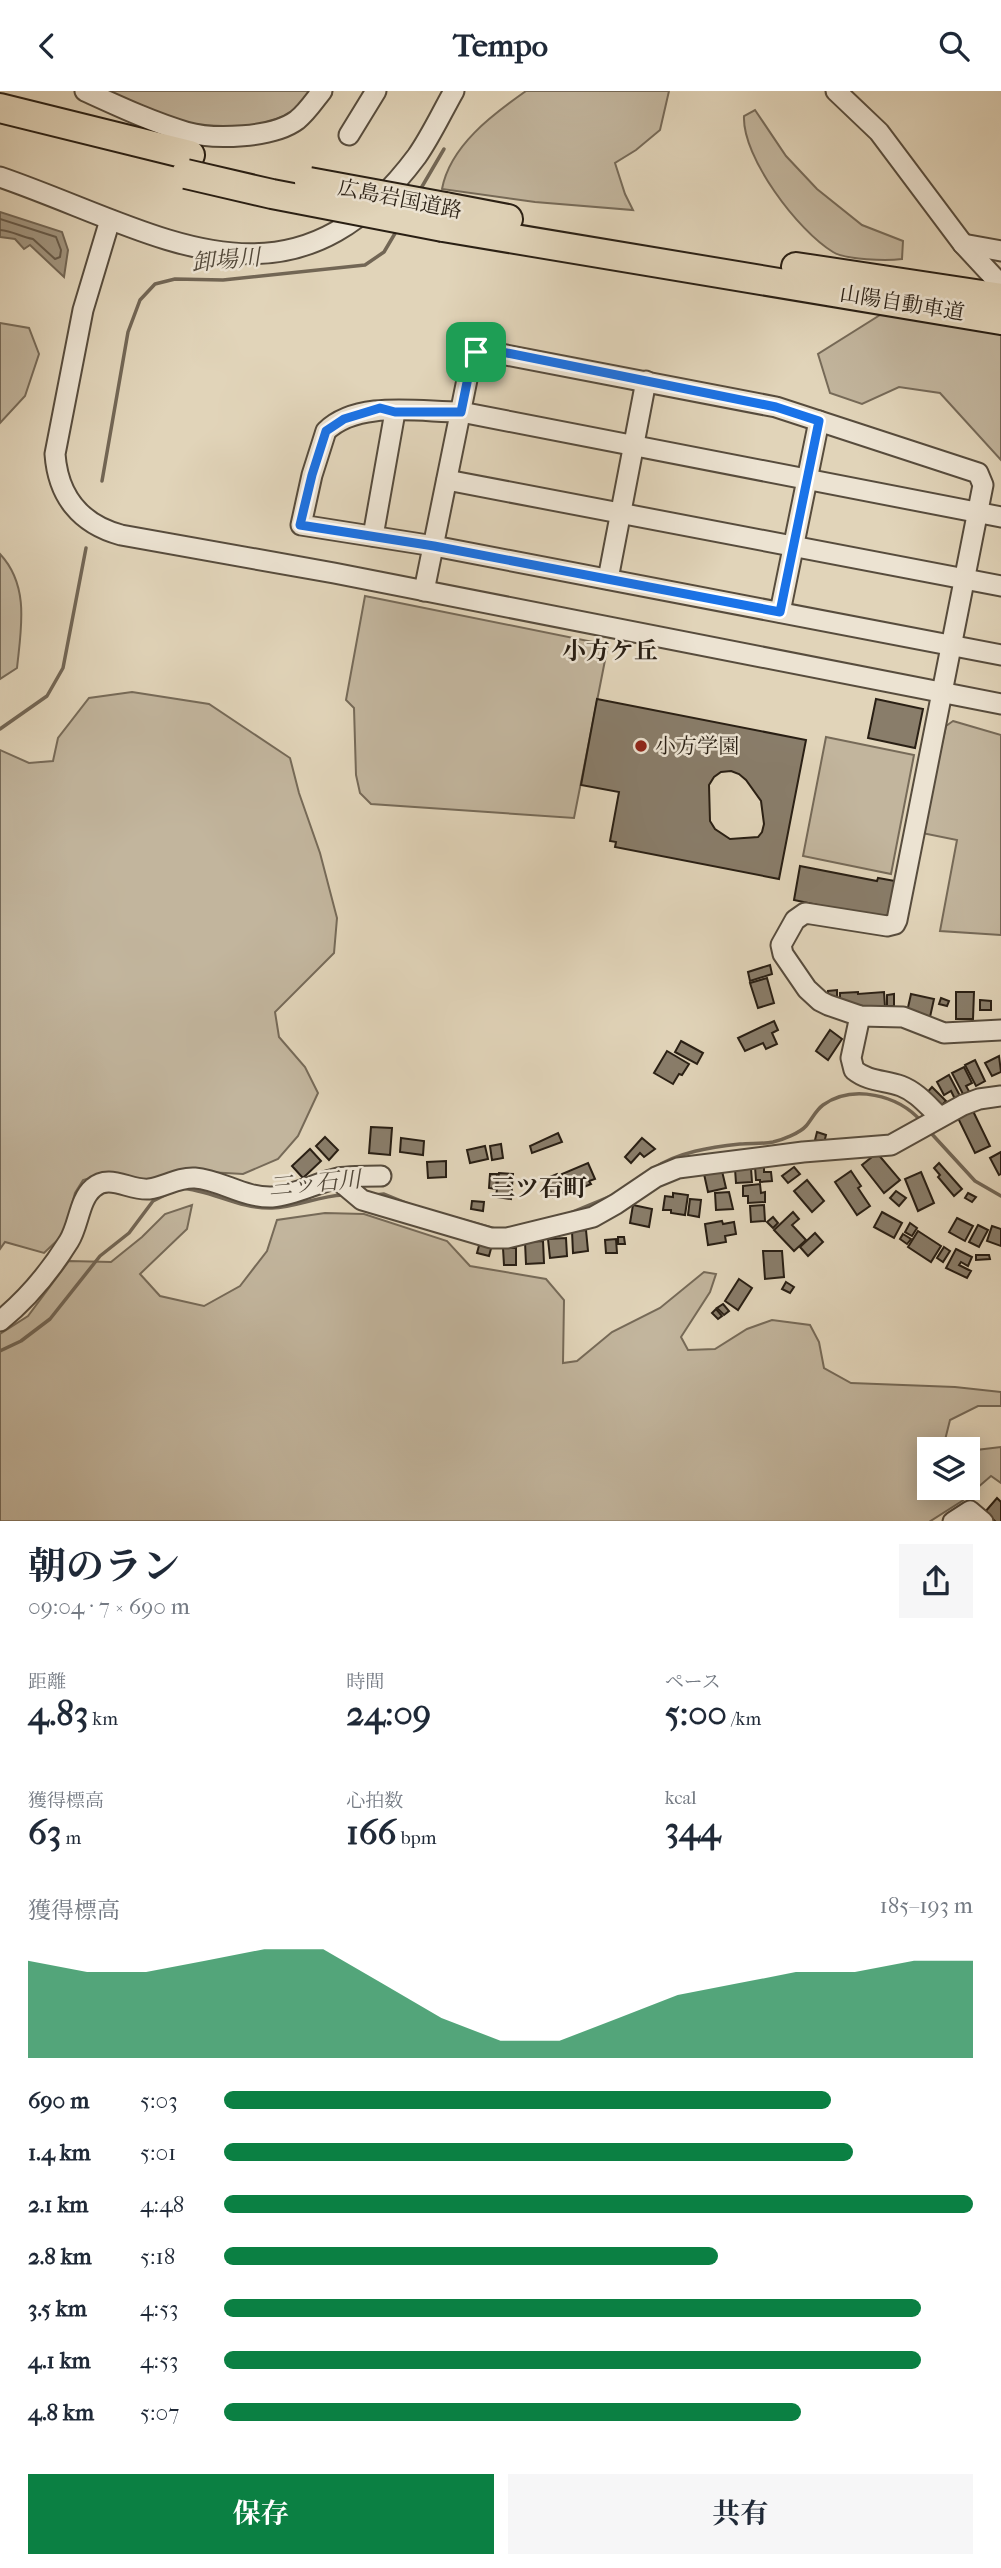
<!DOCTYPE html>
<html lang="ja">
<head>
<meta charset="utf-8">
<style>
  :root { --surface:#fff; --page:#f6f6f7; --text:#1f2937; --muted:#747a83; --accent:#0b8043 }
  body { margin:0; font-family:"IM FELL French Canon","Noto Serif JP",serif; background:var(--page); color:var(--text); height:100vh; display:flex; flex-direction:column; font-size:26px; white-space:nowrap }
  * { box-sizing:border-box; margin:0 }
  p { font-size:23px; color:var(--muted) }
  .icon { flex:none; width:38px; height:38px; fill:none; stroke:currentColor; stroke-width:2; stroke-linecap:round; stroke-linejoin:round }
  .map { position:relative; height:1430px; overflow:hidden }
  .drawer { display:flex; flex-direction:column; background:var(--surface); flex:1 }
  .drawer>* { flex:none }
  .tools { position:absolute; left:917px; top:1346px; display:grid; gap:14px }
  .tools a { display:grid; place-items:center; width:63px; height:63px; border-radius:0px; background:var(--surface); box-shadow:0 4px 18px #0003; font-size:35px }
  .pin { position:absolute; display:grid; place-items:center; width:60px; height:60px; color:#fff; margin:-30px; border-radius:14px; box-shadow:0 4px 10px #0006 }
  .round { display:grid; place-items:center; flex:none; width:74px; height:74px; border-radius:0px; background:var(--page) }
  .summary { display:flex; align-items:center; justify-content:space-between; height:119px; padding:0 28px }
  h1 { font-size:38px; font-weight:700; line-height:52px }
  .metrics { display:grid; grid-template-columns:repeat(3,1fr); gap:10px; height:119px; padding:7px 28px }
  .metrics div { display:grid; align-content:center }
  .metrics b { font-size:35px; font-weight:700 }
  .metrics small { font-size:19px; font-weight:400 }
  .metrics p { font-size:19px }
  .chart { height:196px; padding:14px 28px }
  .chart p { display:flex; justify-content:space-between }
  .chart svg { width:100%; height:126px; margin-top:7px; fill:var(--accent); opacity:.7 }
  .cta { display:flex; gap:14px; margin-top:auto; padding:14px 28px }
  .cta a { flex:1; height:80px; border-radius:0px; background:var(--accent); color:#fff; font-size:28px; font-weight:700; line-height:80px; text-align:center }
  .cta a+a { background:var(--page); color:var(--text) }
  ul { padding:0 28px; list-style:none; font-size:23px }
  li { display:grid; grid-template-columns:112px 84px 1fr; align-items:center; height:52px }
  li i { height:18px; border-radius:9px; background:var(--accent) }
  header { display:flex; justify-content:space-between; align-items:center; height:91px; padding:0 28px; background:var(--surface); font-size:32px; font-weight:700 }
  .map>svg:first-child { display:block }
  .green { fill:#c2b59d; stroke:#766a58; stroke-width:2 }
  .water { fill:#a29681; stroke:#726655; stroke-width:2 }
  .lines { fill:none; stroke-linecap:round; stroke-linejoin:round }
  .shore { stroke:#665a4a; stroke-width:2 }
  .stream { stroke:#726655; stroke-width:3.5 }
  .building { fill:#897d6a; stroke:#291f14; stroke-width:2; fill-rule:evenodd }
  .minor-casing { stroke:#574c3d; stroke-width:23 }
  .highway-casing { stroke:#291f14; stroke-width:32 }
  .minor { stroke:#ece3d2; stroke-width:19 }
  .highway { stroke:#e1d4b9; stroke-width:28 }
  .highway-bridge-casing { stroke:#291f14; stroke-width:32; stroke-linecap:butt }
  .highway-bridge { stroke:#e1d4b9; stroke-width:28 }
  .route-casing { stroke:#fff; stroke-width:14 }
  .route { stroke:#1a73e8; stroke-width:9 }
  .poi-dot { fill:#8f2418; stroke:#ece3d2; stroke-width:2.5 }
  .labels { text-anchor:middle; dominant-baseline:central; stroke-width:5; stroke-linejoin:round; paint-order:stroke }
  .street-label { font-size:21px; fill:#291f14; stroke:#ece3d2 }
  .poi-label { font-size:21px; fill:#291f14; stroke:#ece3d2; text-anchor:start }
  .water-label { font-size:23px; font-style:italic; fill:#53493a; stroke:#ece3d2 }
  .quarter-label { font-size:24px; font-weight:bold; fill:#291f14; stroke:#ece3d2 }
</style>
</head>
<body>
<header><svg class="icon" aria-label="back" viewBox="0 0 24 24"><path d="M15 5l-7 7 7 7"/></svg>Tempo<svg class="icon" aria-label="search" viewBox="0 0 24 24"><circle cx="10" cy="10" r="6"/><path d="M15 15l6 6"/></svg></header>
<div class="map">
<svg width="1001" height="1431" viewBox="0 0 1001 1431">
  <rect width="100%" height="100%" fill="#e1d4b9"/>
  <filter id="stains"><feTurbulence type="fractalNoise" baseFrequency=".00286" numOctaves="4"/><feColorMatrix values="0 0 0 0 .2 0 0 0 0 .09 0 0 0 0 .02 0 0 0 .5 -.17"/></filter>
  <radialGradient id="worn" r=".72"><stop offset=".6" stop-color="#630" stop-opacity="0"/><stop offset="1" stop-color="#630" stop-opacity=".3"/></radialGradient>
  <g class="green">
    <path d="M98,0H313C310,4 307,10 303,13C280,34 219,44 189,36C160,29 126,11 98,0Z"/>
    <path d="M526,0H669L660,39L636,59L615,72L625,103L633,119L535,111L442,98C450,55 492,24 526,0Z"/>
    <path d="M755,19L786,65L817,98L862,134L903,150L902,168C887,170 846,169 833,161C798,140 742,66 744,25Z"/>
    <path d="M888,219L1001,236V369L940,302L899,296L862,313L830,302L818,263Z"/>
    <path d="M0,232L29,237L39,263L25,305L0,332Z"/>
    <path d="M0,463C30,495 21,538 17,577L0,588Z"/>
    <path d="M365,505L608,554L574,727L371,713L360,702L356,684L354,617L346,609Z"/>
    <path d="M132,601L209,613L290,667L299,702L320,762L337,827L334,862L275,921L279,946L305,976L318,1002L298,1045L278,1068L243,1083L190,1080L146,1090L103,1083L83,1089L75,1102L64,1143L44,1162L5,1151L0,1158V659L29,672L53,670L58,647L89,607Z"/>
    <path d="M953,630L1001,644V844L940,840L957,749L922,742L946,635Z"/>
    <path d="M826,646L914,664L891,783L803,765Z"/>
    <path d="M192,1114L187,1138L140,1183L160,1205L204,1215L240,1195L267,1160L277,1129L325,1122L364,1123L447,1150L470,1175L546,1188L564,1209L563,1272L577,1270L612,1241L660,1217L704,1181L716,1183L710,1201L681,1246L688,1259L715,1258L747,1238L772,1229L810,1234L819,1251L824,1277L851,1292L955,1296L1001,1301V1315H978L950,1329L945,1349L958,1358H929V1396H968V1360L1001,1356V1392L991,1385L962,1410L929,1431L0,1430V1243L28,1225L69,1170L111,1171L142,1146L165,1123Z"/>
  </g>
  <path class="water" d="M0,121L62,141L68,159L64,186L30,154L24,158L15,148L0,146Z"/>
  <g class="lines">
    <path class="shore" d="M0,128L56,146L61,159L60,166L55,168L33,148C21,146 13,140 0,139"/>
    <g class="stream">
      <path d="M420,99L444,58"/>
      <path d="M102,390L128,241L140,209L155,193L175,188L223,189L365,174L384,161L397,139"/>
      <path d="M0,638L47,605L63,577L86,457"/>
      <path d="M930,1041L975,1090L1001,1105"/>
      <path d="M653,1078C677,1061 712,1056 740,1053C751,1052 762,1053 773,1051C782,1049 800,1042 806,1035C812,1028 816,1019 823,1014C853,993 898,1004 921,1030"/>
      <path d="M180,1097C212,1099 238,1118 272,1117C296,1116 319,1105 343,1104"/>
      <path d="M375,1104L384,1103L411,1114"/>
      <path d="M570,1122L611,1105"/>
      <path d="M455,1127L495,1138"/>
      <path d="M0,1260L21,1250L50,1228L100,1165L129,1142L153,1110L167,1103"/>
    </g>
  </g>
  <g class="building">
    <path d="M597,608L806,649L779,788L615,756L616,751L610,750L619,701L581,694ZM731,680L739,683L746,689L761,710L764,733L762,741L758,746L730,748L715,738L710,730L709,694L714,686L721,681Z"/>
    <path d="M876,608L923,618L915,657L868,647Z"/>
    <path d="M800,775L877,790L878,787L895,790L888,829L794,809Z"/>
    <path d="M770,874L772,883L750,890L748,881Z"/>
    <path d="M767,887L774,912L758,917L750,892Z"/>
    <path d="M837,899V911H828V900Z"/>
    <path d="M858,901V903L884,901L885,916L852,917L851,912H840V902Z"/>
    <path d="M956,901H974L973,928H956Z"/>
    <path d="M894,903V915H887V904Z"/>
    <path d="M911,903L934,908L930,926L907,921Z"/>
    <path d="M941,907L949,910L947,915L939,913Z"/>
    <path d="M980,909L991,910V919H980Z"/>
    <path d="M774,930L778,939L772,942L777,953L766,958L763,952L745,960L738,947Z"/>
    <path d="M830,939L842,948L828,969L816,960Z"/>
    <path d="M681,950L703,962L697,973L675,961Z"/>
    <path d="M667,960L689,973L682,984L679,983L673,993L654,982Z"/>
    <path d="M999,965L1001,981L992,985L985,972Z"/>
    <path d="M975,969L985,990L976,995L965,974Z"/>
    <path d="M964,976L972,992L966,995L970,1002L964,1005L952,982Z"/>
    <path d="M949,984L960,1005L955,1008L951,1000L944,1004L937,991Z"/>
    <path d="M932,996L946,1010L939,1017L925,1004Z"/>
    <path d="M972,1018L990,1055L975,1062L957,1025Z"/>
    <path d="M371,1036L392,1037L390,1064L369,1062Z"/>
    <path d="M817,1041L826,1044L824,1052L815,1049Z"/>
    <path d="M558,1042L562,1051L532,1062L530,1055Z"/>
    <path d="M325,1046L338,1059L329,1069L316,1055Z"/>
    <path d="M401,1047L424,1050L423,1064L400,1061Z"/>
    <path d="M642,1047L655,1058L644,1066L640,1062L631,1072L625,1066Z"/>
    <path d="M501,1053L503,1067L492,1069L490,1055Z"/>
    <path d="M485,1055L488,1068L470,1072L467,1059Z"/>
    <path d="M310,1058L321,1070L303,1087L292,1075Z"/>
    <path d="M1001,1061V1083L999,1084L990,1067Z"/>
    <path d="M877,1062L900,1089L884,1102L862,1074Z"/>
    <path d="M446,1070V1086L428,1087L427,1071Z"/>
    <path d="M588,1072L595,1088L589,1090L591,1093L570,1102L562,1083Z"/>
    <path d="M939,1072L962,1098L954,1105L938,1086L940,1084L934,1077Z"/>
    <path d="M764,1075V1081H771L772,1090L760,1091V1089H756L755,1076Z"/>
    <path d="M794,1076L800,1083L788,1092L782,1085Z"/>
    <path d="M751,1077L752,1091L736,1092L735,1078Z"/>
    <path d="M722,1080L726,1097L708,1101L704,1083Z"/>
    <path d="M851,1080L861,1095L858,1097L870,1115L857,1124L835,1091Z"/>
    <path d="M921,1081L934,1112L918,1120L905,1088Z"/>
    <path d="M499,1082L513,1083L511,1108L496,1106Z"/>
    <path d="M490,1083H497L496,1098L489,1097Z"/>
    <path d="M557,1083L565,1101L553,1106L545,1088Z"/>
    <path d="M807,1089L824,1110L812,1121L794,1100Z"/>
    <path d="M760,1093L761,1102L765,1101V1111L748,1112V1105H743V1095Z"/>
    <path d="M896,1100L906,1107L899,1115L890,1107Z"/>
    <path d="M729,1101L733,1118L716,1119L715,1102Z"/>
    <path d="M673,1102L688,1104L685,1124L671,1122V1119H663L665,1105L673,1106Z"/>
    <path d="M968,1102L976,1106L972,1111L965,1107Z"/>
    <path d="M690,1108L701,1109L699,1126L688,1124Z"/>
    <path d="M472,1110L484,1111L483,1120L471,1118Z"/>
    <path d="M633,1114L652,1118L649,1136L630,1132Z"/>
    <path d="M764,1114L765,1130L751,1131L750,1115Z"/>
    <path d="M793,1121L799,1128L792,1134L806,1149L794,1160L774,1139Z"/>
    <path d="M882,1121L902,1132L894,1147L874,1136Z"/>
    <path d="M773,1126L778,1132L773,1137L767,1131Z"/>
    <path d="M957,1127L973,1135L965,1150L949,1141Z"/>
    <path d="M722,1130L723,1133L734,1131L736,1143L725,1145L726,1151L708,1154L705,1133Z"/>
    <path d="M910,1132L917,1137L912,1145L905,1141Z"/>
    <path d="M978,1134L988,1139L979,1156L969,1151Z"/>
    <path d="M992,1135L1001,1138V1155L987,1150Z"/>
    <path d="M586,1139L588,1160L573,1162L572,1140Z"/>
    <path d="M918,1140L941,1155L931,1171L908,1156Z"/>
    <path d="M815,1142L823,1151L808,1165L800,1156Z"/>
    <path d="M903,1143L911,1148L907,1153L900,1148Z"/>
    <path d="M618,1146H624L625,1153H618Z"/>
    <path d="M566,1147L567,1165L550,1167L548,1148Z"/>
    <path d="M616,1148L617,1162H606L605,1149Z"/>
    <path d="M543,1150L544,1172L526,1173L525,1151Z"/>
    <path d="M480,1151L492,1154L489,1165L477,1162Z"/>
    <path d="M944,1156L950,1160L943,1171L937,1167Z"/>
    <path d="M503,1157H516V1174H504Z"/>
    <path d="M956,1158L972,1166L968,1175L961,1171L959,1174L971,1180L967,1187L946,1177Z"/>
    <path d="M763,1160H782L784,1186L765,1188Z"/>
    <path d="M976,1164H989L990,1168L976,1169Z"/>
    <path d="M739,1188L752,1197L738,1219L725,1210Z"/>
    <path d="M786,1191L794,1196L790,1202L782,1198Z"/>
    <path d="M723,1213L729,1220L724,1224L717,1217Z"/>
    <path d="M716,1218L722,1225L718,1228L712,1222Z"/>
    <path d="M997,1407L1001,1411V1431H996L985,1421Z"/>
  </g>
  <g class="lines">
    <defs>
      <g id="minor">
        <path d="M85,0C118,15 152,31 186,41C214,49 273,47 297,29C307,21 314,10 322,0"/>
        <path d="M836,0L879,41L963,153L1001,194"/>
        <path d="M349,44L376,0"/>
        <path d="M0,86C159,141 289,237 417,65C431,45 442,21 454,0"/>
        <path d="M110,129L83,219L55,363C58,405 80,433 121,444L334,482L1001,613"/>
        <path d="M963,153L1001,160"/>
        <path d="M447,389L1001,495"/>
        <path d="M1001,426L461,321C419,321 358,309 326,340L312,384L301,434L434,455L1001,564"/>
        <path d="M373,445L395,321"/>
        <path d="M608,488L646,290"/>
        <path d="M424,500L471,269L480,259L776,316L978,382L983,394L897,829L895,833L887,835L805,822L795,829L781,854L783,863L807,898L820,910L828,914L860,925L903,926L944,942L1001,939"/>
        <path d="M780,521L819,330"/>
        <path d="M860,925L851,967L854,979C869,991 885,989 901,995C917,1001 928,1015 940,1026"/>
        <path d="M337,1088L362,1109L491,1147H507L593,1126L616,1113L656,1086L678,1077L803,1061L891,1054L963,1014L979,1008L1001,1005"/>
        <path d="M0,1230C26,1209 51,1179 69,1150C79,1134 79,1109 93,1097C109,1082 130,1100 149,1098C165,1096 178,1086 195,1087C221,1089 244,1107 272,1106C295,1104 316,1092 338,1087C352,1085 366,1085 381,1085"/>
        <path d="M953,1431L970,1420L983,1431"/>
      </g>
      <g id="highway">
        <path d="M0,17L190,64"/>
        <path d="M445,116L508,128"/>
        <path d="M443,136L1001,229"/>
        <path d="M796,176L1001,207"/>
      </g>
    </defs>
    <use href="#minor" class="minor-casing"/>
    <use href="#highway" class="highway-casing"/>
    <use href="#minor" class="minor"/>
    <use href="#highway" class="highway"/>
    <defs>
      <g id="highway-bridge">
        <path d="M186,83L272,103L443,136"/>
        <path d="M309,91L445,116"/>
      </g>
    </defs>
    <use href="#highway-bridge" class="highway-bridge-casing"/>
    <use href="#highway-bridge" class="highway-bridge"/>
  </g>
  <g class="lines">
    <defs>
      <path id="route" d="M487,258L776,316L819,330L780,521L434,455L300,434L312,384L326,340L344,328L380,317L395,321H461L472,267L478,260Z"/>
    </defs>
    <use href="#route" class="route-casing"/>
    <use href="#route" class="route"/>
  </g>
  <circle class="poi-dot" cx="641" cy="655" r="7"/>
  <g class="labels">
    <g class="street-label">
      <text transform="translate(400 108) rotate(11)">広島岩国道路</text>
      <text transform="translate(902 212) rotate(9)">山陽自動車道</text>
    </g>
    <g class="poi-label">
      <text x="655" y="655">小方学園</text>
    </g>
    <g class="water-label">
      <text transform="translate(226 169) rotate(-5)">卸場川</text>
      <text transform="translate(315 1092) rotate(-5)">三ッ石川</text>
    </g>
    <g class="quarter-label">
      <text x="610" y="560">小方ケ丘</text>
      <text x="539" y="1097">三ツ石町</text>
    </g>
  </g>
  <rect width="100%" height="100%" filter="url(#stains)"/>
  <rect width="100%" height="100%" fill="url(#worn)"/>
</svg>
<div class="tools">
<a><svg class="icon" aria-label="layers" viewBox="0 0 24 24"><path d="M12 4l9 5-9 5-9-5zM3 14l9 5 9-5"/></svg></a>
</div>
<div class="pin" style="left:476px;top:261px;background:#1e9e55"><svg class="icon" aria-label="arrive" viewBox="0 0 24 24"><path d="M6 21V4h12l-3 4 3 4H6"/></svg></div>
</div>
<section class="drawer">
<div class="summary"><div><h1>朝のラン</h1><p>09:04 · 7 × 690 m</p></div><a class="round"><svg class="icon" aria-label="share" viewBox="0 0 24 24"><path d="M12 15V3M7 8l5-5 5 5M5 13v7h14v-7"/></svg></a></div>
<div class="metrics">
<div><p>距離</p><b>4.83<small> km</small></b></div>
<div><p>時間</p><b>24:09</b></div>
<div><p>ペース</p><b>5:00<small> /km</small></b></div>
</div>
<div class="metrics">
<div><p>獲得標高</p><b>63<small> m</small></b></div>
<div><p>心拍数</p><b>166<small> bpm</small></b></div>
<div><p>kcal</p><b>344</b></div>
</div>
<div class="chart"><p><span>獲得標高</span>185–193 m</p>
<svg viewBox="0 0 160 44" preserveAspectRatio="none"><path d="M0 44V10L10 14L20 14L30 10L40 6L50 6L60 18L70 30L80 38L90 38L100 30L110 22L120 18L130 14L140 14L150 10L160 10V44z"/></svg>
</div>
<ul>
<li><b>690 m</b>5:03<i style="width:81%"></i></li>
<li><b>1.4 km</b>5:01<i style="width:84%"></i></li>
<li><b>2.1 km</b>4:48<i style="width:100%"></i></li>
<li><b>2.8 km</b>5:18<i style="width:66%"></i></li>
<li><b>3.5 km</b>4:53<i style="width:93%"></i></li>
<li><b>4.1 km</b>4:53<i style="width:93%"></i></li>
<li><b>4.8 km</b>5:07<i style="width:77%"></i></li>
</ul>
<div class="cta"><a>保存</a><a>共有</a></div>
</section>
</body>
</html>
